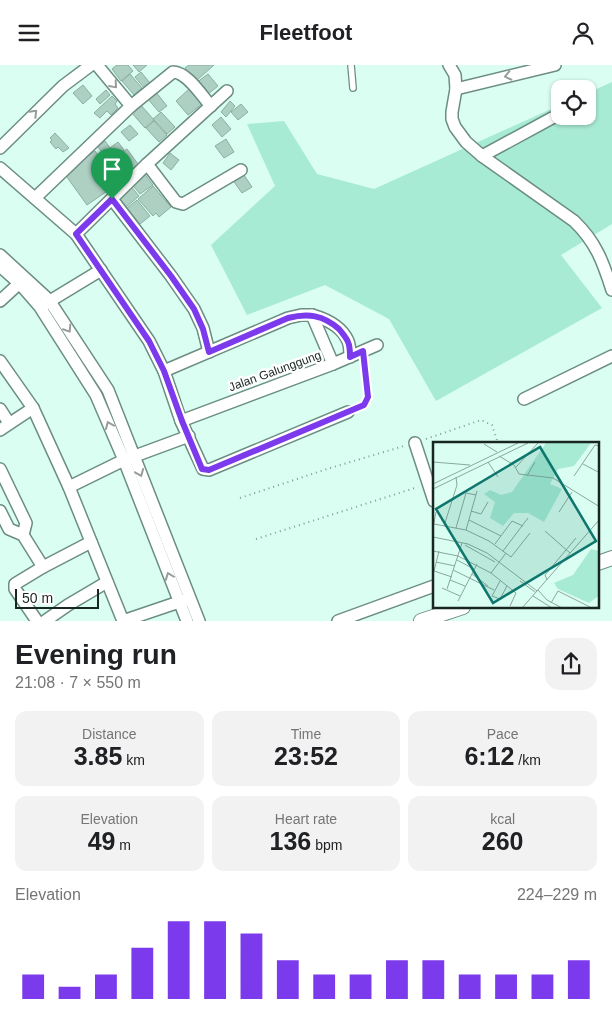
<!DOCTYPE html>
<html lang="en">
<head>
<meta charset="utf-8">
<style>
  :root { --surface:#fff; --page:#f2f2f2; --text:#202124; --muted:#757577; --accent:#7c3aed }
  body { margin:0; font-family:Helvetica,sans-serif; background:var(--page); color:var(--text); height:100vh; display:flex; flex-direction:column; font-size:19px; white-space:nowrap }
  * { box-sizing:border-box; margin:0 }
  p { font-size:16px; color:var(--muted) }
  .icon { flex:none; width:28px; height:28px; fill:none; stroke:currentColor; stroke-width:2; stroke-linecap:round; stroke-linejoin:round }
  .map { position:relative; height:556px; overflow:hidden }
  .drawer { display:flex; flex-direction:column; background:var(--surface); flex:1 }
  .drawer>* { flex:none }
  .buttons { position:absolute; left:551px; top:15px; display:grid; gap:10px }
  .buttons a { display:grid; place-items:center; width:45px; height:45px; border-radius:10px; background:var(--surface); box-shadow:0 1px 4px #0004; font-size:25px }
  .scale { position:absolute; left:15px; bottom:12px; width:84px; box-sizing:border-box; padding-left:5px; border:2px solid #182621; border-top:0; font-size:14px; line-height:18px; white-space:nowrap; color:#182621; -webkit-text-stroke:4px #fff; paint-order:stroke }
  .pin { position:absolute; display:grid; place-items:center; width:42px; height:42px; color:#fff; margin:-51px -21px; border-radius:50% 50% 50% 0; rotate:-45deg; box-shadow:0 0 5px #0007 }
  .pin .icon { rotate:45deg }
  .round { display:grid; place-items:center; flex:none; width:52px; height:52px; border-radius:15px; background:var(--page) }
  .overview { display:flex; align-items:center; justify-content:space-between; height:85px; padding:0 15px }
  h1 { font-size:28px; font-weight:700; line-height:38px }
  .figures { display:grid; grid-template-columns:repeat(3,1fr); gap:8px; height:85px; padding:5px 15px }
  .figures div { display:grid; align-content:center; border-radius:12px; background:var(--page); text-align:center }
  .figures b { font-size:25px; font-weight:700 }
  .figures small { font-size:14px; font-weight:400 }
  .figures p { font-size:14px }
  .chart { height:140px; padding:10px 15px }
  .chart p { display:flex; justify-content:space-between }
  .chart svg { width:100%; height:90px; margin-top:5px; stroke:var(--accent); stroke-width:6 }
  header { display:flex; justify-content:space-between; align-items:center; height:65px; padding:0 15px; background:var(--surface); font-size:22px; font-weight:700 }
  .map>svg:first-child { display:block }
  .green { fill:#a8ebd5 }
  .building { fill:#add0c3; stroke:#8caea3 }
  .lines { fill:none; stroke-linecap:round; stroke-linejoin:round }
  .service-casing { stroke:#6c8e82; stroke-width:8 }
  .minor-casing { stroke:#6c8e82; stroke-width:14 }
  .tertiary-casing { stroke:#6c8e82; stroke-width:16 }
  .path { stroke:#839d94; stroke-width:2; stroke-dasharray:1 4; stroke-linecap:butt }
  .service { stroke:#fff; stroke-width:5.5 }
  .minor { stroke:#fff; stroke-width:11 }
  .tertiary { stroke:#fff; stroke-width:14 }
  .oneway { stroke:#979d9b }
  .route-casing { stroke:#fff; stroke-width:10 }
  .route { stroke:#7c3aed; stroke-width:6 }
  .labels { text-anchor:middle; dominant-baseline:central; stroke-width:5; stroke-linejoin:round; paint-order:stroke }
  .street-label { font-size:12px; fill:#182621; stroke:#fff }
  .inset-road { fill:none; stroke:#8ca89e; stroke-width:1 }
  .view { fill:#0f766e; fill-opacity:0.15; stroke:#0f766e; stroke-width:2.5 }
  .inset-edge { fill:none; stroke:#182621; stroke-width:2.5 }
</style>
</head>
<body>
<header><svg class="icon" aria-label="menu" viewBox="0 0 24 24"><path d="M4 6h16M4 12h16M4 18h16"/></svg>Fleetfoot<svg class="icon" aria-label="person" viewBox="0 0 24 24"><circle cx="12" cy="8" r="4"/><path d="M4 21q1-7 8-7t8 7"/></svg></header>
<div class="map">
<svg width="612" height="556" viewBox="0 0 612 556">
  <rect width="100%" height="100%" fill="#dafef1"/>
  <path class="green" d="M612,17V159L561,190L602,243L436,336L389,254L325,220L247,250L211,180L275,121L247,59L284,56L317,109L374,124L560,40V51H588V28Z"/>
  <g class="building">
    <path d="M117,0H128L133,6L121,16L112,4Z"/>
    <path d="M133,0H147L139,7Z"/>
    <path d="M189,0H214L196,16L185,3Z"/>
    <path d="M141,7L150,18L144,23L135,12Z"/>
    <path d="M130,9L142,23L134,30L122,16Z"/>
    <path d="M208,9L218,21L207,30L196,18Z"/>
    <path d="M83,20L92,31L83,39L73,28Z"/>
    <path d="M190,23L203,38L188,50L176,36Z"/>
    <path d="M106,25L110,30L100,39L96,34Z"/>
    <path d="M155,26L167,41L159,47L147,33Z"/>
    <path d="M112,31L117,36L115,39L118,43L111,50L107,46L100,53L94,48Z"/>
    <path d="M230,36L235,41L226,52L221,47Z"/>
    <path d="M140,39L154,55L145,63L131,47Z"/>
    <path d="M241,39L248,47L238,55L231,47Z"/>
    <path d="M161,47L175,62L167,69L153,54Z"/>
    <path d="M221,52L231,64L222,72L212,60Z"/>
    <path d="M154,56L167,70L159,77L146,63Z"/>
    <path d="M130,60L138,69L129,76L121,67Z"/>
    <path d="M55,68L69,83L63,87L58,82L56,84L50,77L52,75L50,73Z"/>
    <path d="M226,74L234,87L224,93L215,81Z"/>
    <path d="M105,76L110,83L118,77L124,85L110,97L98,82Z"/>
    <path d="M127,84L138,99L130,106L118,91Z"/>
    <path d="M95,86L119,118L87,140L64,108Z"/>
    <path d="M170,88L179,95L171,105L163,98Z"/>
    <path d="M143,107L153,120L140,129L130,117Z"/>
    <path d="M242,107L252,122L242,128L232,114Z"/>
    <path d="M130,120L139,131L126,142L117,131Z"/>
    <path d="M153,121L171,142L159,152L156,148L153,151L138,134Z"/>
    <path d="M137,135L150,151L140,159L127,143Z"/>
  </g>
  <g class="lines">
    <defs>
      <path id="service" d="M351,0L353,23"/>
      <g id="minor">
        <path d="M97,0L131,41"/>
        <path d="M449,0L455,10L456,24L452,47V54L455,62L466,77L482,91L574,156C596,177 603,197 612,225"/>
        <path d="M456,24L555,0"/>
        <path d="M0,83L63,21L91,0"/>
        <path d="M482,91L552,53"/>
        <path d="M147,99L176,137L183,139L241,105"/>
        <path d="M0,103L76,169L149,276L164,306L181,356L203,404L209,405L348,347"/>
        <path d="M35,133L131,41L173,7C187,7 202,31 211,41"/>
        <path d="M112,134L171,211L194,244L203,263L209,287"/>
        <path d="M76,169L147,99L227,26"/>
        <path d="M0,190L49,235L108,325L199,556"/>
        <path d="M0,201L20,219L40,242L96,330L124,395L187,556"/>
        <path d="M0,236L24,214"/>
        <path d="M45,239L101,205"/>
        <path d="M312,250C326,254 342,262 348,276C350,281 350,287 350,292"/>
        <path d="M0,296L33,343L69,422L123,556"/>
        <path d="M164,306L288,253L301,250H312L333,299"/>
        <path d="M524,334L612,291"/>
        <path d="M0,344L9,358"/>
        <path d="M181,356L333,299L377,280"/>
        <path d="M0,365L33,343"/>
        <path d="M415,378L434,436"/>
        <path d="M0,404L26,458L23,470"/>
        <path d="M69,422L124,395L189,371"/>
        <path d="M0,446L9,464L23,470L43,502"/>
        <path d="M37,556L15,524V519L43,502L91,477"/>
        <path d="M45,556L68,540L107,517"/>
        <path d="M123,556L185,535"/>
        <path d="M338,556L434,521"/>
      </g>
      <g id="tertiary">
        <path d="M598,498L612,493"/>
        <path d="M421,556L463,542"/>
      </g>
    </defs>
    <use href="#service" class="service-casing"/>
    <use href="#minor" class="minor-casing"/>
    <use href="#tertiary" class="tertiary-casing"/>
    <g class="path">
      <path d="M357,343L364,340L368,332L364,297"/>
      <path d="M426,374L481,355L492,360L498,378"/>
      <path d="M240,433L327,404L404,381"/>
      <path d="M256,474L418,422"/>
    </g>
    <use href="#service" class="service"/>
    <use href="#minor" class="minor"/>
    <use href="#tertiary" class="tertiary"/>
  </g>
  <defs><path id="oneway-chevron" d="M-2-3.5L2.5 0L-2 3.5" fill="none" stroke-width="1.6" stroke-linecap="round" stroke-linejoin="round" transform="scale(1.25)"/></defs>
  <g class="oneway">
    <use href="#oneway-chevron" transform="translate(508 11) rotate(167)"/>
    <use href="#oneway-chevron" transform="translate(114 20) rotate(49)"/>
    <use href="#oneway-chevron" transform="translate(34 48) rotate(-45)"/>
    <use href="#oneway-chevron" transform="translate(68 264) rotate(57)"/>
    <use href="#oneway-chevron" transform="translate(109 360) rotate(-113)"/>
    <use href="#oneway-chevron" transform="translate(140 408) rotate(68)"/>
    <use href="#oneway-chevron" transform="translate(169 511) rotate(-111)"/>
  </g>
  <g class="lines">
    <defs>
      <path id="route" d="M112,134L171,211L194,244L203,264L209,287L288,253C308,248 323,250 339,264C342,268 346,272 348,277C350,281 350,287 350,292L363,286L368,332L364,340L209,405L202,404L182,356L164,306L149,276L76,169Z"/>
    </defs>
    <use href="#route" class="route-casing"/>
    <use href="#route" class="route"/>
  </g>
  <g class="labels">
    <g class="street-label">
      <text transform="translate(275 306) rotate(-20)">Jalan Galunggung</text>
    </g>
  </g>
  <g transform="translate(433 377)">
    <rect width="166" height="166" fill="#dafef1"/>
    <path d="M113,1H158L141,24L125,27L117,42L129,47L111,80L95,71H81L70,84L57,76L62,60L51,52L57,48L68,53L79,50ZM158,107L166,109L167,153L156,161L125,147L121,141L140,133Z" fill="#a8ebd5"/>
    <path class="inset-road" d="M51,2L64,10M66,14L81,23L86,32L120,36L167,65M0,20L37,23M55,20L65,35M150,22L167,31M83,25L105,1M94,34L102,20M141,34L162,3L167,4M0,42L85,1M0,47L95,1M38,69L48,72L55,60M126,70L139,50M36,78L68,94M1,82L33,88L56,99L78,115L97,91M11,84L24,43L23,35M0,86L3,70M23,86L33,51L43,53M33,88L44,49M112,89L137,111M0,95L35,102L54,111L104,149M62,102L79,79L90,84M32,103L62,120M0,109L25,114L58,131L83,151L77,164M6,109L1,129L19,135M70,109L95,76M24,118L41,127M3,120L22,124M20,128L61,148M58,131L73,111M39,132L55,144M17,138L32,144M114,138L112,133L143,96M67,139L59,154L67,157L74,144M87,139L102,150M9,146L27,154M14,147L29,101M105,148L114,158L129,166M100,154L119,166M25,159L44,122M118,161L125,149L159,166M89,166L167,77M151,166L167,165"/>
    <path class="view" d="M107,5L163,99L60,161L3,67Z"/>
    <rect width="166" height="166" class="inset-edge"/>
  </g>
</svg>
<div class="buttons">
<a><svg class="icon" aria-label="locate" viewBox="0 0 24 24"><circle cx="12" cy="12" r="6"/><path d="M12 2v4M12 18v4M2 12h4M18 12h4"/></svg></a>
</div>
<div class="scale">50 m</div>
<div class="pin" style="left:112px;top:134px;background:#1e9e55"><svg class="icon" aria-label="arrive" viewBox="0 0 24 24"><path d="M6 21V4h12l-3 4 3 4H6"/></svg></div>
</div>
<section class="drawer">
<div class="overview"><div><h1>Evening run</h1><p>21:08 · 7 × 550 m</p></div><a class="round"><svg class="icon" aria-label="share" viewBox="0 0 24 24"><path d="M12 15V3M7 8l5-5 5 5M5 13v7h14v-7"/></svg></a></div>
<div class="figures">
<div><p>Distance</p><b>3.85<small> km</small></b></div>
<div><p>Time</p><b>23:52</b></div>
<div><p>Pace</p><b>6:12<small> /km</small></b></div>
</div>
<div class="figures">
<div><p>Elevation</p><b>49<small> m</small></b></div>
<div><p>Heart rate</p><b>136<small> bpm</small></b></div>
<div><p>kcal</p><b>260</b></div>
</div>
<div class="chart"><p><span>Elevation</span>224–229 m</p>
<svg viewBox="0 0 160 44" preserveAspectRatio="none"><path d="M5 44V32M15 44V38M25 44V32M35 44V19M45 44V6M55 44V6M65 44V12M75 44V25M85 44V32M95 44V32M105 44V25M115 44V25M125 44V32M135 44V32M145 44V32M155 44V25"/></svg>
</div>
</section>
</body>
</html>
